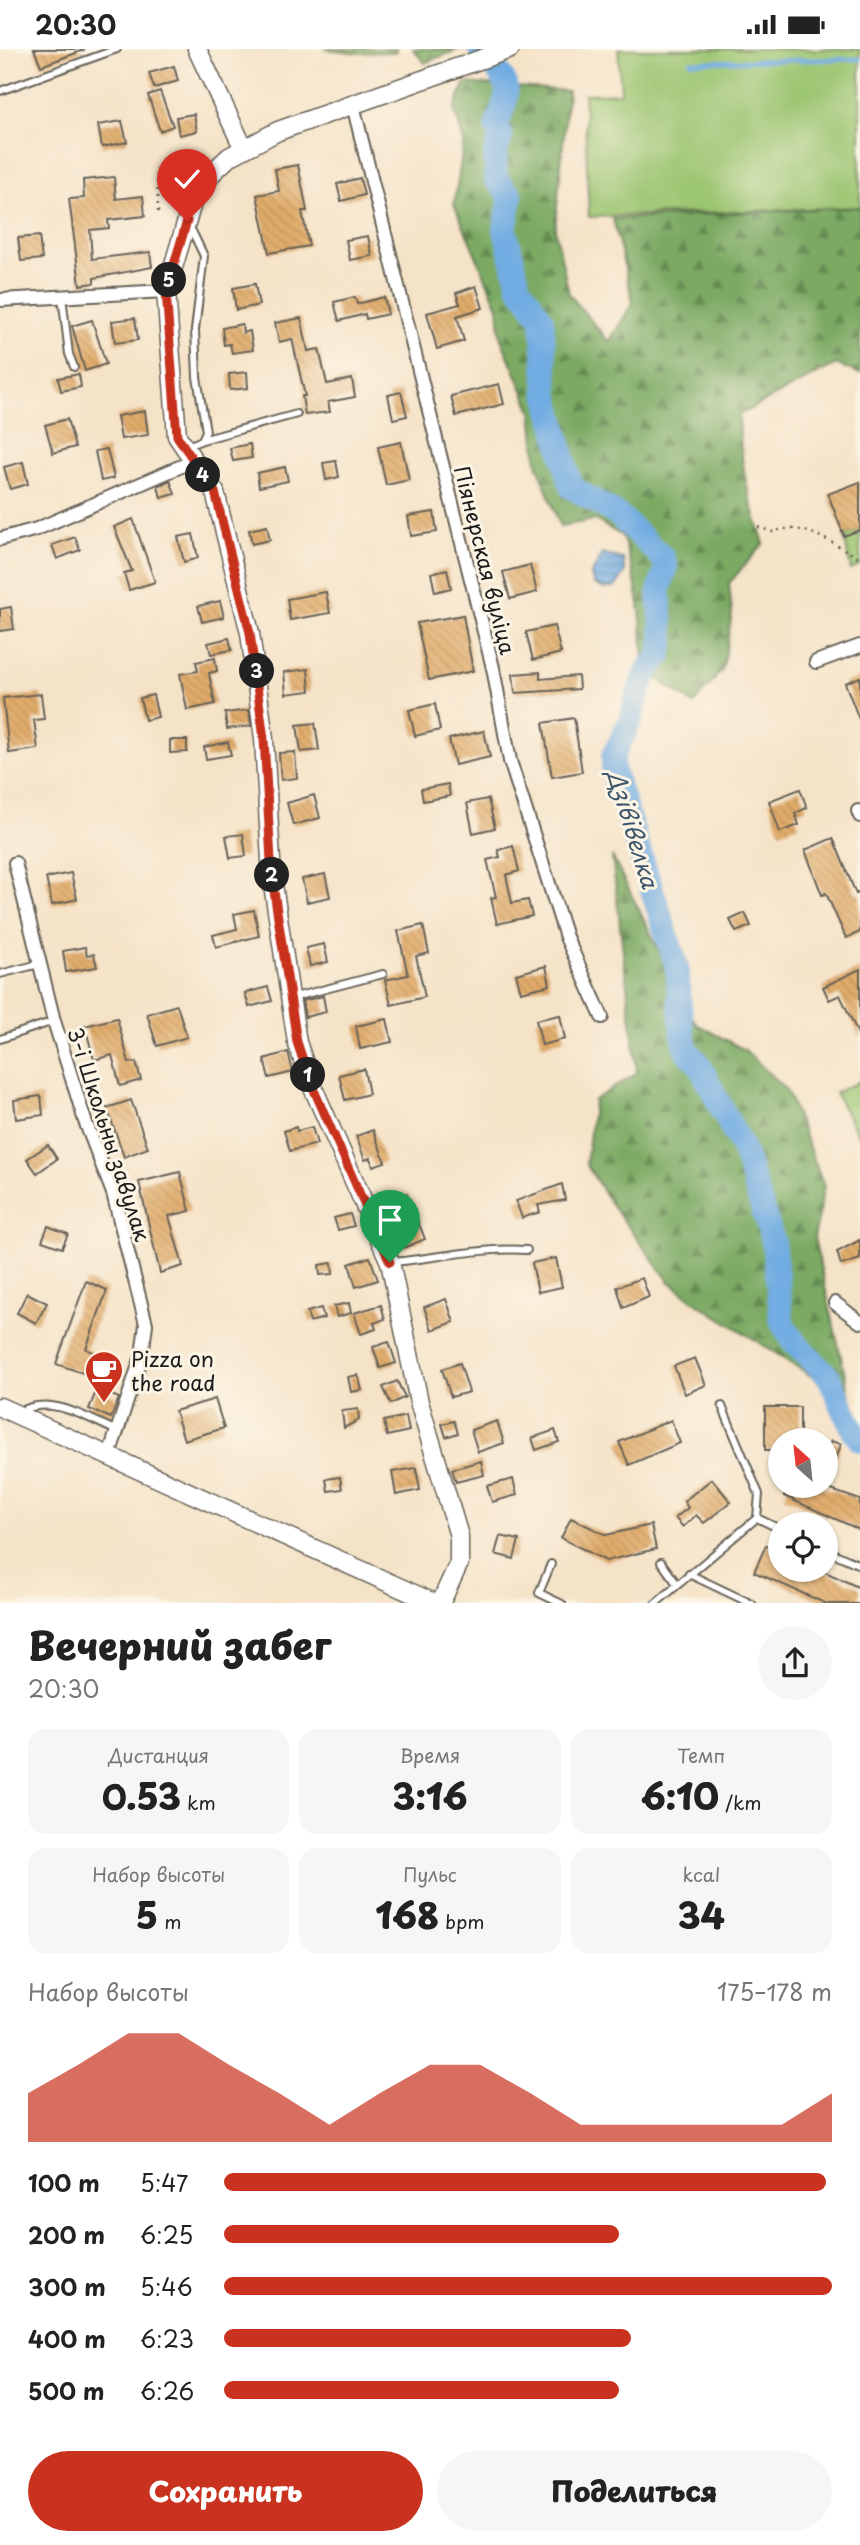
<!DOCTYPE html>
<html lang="ru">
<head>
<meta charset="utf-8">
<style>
  :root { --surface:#fff; --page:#f6f6f6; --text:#222; --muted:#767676; --accent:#c8321e }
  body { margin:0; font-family:"Playpen Sans",sans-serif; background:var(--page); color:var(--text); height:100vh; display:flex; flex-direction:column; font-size:26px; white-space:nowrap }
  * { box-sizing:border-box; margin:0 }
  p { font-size:23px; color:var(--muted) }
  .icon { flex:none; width:38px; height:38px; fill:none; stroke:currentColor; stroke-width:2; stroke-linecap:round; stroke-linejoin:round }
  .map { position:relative; height:1554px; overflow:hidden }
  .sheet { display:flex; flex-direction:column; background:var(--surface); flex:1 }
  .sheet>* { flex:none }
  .needle { width:46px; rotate:333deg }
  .buttons { position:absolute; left:768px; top:1379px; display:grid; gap:14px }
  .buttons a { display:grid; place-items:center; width:70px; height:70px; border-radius:50%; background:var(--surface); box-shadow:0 2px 5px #0004; font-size:35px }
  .pin { position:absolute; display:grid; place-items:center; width:60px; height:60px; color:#fff; margin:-72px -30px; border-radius:50% 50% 50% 0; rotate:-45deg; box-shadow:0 0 7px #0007 }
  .pin .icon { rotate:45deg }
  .km { position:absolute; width:35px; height:35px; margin:-18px; border-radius:50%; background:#222; color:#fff; font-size:19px; line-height:35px; text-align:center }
  .round { display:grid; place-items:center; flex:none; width:74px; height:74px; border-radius:37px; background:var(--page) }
  .summary { display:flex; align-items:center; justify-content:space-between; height:119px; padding:0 28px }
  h1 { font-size:38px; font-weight:800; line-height:52px }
  .metrics { display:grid; grid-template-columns:repeat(3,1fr); gap:10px; height:119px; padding:7px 28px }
  .metrics div { display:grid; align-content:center; border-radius:18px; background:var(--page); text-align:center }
  .metrics b { font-size:35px; font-weight:800 }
  .metrics small { font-size:19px; font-weight:400 }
  .metrics p { font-size:19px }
  .chart { height:196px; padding:14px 28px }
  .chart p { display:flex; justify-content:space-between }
  .chart svg { width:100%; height:126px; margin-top:7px; fill:var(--accent); opacity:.7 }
  .cta { display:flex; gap:14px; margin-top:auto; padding:14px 28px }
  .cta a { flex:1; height:80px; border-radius:42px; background:var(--accent); color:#fff; font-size:28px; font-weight:800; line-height:80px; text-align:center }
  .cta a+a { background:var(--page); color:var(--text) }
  ul { padding:0 28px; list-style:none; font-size:23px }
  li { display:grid; grid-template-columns:112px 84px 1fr; align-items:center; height:52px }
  li i { height:18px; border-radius:9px; background:var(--accent) }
  .status { display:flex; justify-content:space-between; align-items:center; height:49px; padding:0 35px; background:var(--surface); direction:ltr }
  .status svg { height:19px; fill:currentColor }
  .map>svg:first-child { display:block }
  .grass { fill:#9bc571; stroke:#5c7046; stroke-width:2 }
  .forest { fill:url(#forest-firs); stroke:#4c6340; stroke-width:2 }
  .wetland { fill:url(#wetland-marsh); stroke:#5c7046; stroke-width:2 }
  .water { fill:url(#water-rules); stroke:#46647f; stroke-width:2 }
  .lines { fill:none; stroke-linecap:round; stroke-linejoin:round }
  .stream { stroke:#71ace2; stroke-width:4.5 }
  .river { stroke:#71ace2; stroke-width:24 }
  .building { fill:url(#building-back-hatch) }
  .lane-casing { stroke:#686258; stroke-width:10 }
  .street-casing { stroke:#686258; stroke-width:16 }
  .secondary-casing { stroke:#686258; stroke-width:21 }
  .path { stroke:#686258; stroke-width:2.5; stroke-dasharray:2 5; stroke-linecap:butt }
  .lane { stroke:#fff; stroke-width:6 }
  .street { stroke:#fff; stroke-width:12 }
  .secondary { stroke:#fff; stroke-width:18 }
  .route-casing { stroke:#fff; stroke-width:14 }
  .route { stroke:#c8321e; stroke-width:9 }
  .labels { text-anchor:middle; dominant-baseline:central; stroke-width:6; stroke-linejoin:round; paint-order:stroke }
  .street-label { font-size:21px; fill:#1c1c1c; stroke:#fcf5e5 }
  .poi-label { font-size:21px; fill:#1c1c1c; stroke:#fcf5e5; text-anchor:start }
  .water-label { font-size:23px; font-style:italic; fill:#3e566b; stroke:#fcf5e5 }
</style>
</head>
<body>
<div class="status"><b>20:30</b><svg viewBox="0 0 49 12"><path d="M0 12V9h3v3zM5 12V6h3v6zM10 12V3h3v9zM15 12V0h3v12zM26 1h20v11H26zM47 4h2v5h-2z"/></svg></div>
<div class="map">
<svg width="860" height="1555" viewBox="0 0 860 1555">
  <defs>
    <pattern id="forest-firs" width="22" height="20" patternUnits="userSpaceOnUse" patternTransform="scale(1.75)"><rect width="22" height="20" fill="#7caa63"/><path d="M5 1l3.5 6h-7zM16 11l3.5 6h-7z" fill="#658a51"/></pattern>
    <pattern id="wetland-marsh" width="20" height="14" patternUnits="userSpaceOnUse" patternTransform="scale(1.75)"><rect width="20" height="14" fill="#9bc571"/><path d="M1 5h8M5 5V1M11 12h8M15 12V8" fill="none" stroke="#85a961"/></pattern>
    <pattern id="water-rules" width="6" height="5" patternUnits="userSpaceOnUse" patternTransform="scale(1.75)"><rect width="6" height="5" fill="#71ace2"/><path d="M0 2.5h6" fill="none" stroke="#5c8bb6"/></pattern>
    <pattern id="building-back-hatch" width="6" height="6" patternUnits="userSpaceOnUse" patternTransform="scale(1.75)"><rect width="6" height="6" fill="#e1ac6a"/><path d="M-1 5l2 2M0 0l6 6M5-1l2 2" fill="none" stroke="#c0935b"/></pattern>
  </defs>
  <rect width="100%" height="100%" fill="#fcf5e5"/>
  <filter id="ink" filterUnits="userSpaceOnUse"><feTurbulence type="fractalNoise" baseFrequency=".0143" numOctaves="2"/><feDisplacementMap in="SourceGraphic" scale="14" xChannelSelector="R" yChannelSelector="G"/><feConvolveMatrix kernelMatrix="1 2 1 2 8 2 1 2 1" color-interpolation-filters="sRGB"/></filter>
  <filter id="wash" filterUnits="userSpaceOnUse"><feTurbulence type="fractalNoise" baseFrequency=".00686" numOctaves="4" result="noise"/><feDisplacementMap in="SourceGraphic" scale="28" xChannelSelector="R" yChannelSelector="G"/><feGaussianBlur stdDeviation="1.57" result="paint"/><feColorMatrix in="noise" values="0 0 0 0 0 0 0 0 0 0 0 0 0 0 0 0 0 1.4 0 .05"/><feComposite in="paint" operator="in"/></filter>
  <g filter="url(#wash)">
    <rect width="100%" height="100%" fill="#f5e3c8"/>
    <g class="grass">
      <path d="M618,0H860V158L589,168L584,45L621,44Z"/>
      <path d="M860,481V516L851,521L844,487Z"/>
      <path d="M860,1032V1089L835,1044Z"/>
    </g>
    <g class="forest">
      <path d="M413,0H459L425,14Z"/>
      <path d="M465,34L568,42L555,180L569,245L609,293L633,253L613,170L860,158V325L836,315L739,366C740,415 748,449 764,494L729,534L732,564L723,620L694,655L644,621C643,573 638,532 622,487L595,471L560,477L537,414L532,362L501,290L498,258L454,155L464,93L454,60Z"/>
      <path d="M612,807L696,975L745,1001L787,1042L824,1137L814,1189L851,1352L694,1252L669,1232L611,1155L586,1115L594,1051L637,1024Z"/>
    </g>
    <path class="wetland" d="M325,0H396V3L357,4Z"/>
    <g class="water">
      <path d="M602,505L623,510L625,524L615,538L605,540L594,535L591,526Z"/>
      <path d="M613,707L620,708L621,726L614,749L607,746C604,734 604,716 613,707Z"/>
    </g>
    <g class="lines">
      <path class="stream" d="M691,13L860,10"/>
      <path class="river" d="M480,0C509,38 514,32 496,78L501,87L495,105L496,130L511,147L505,180L519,237L542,270L547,344L571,438L618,466L663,509L666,518L659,542L663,592L660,607L648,621L641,636L630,672L613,707V721L677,918L682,982L687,1002L699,1015L743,1101L773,1192L782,1274L795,1294L829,1328L853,1381L860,1391"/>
    </g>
    <g id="blocks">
      <g class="building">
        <path d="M34,0H83L84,1L41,17Z"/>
        <path d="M174,17L178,32L154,39L149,24Z"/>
        <path d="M160,42L173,77L160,82L148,46Z"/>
        <path d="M194,65L197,82L179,86L176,68Z"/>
        <path d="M122,72L127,93L102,98L98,76Z"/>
        <path d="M298,116L307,162H302L309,197L269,204L257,146L279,142L275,120Z"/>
        <path d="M114,128L116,150L143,147L145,167L108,171L109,179L90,181L92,210L150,203L152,218L94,229V234L80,236L69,150L84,149L83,131Z"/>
        <path d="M360,129L364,146L341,152L337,135Z"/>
        <path d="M39,187L42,210L21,212L18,189Z"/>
        <path d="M368,187L372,207L350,211L346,191Z"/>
        <path d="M255,235L259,256L236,261L233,239Z"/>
        <path d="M476,237L483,259L457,267L464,292L437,300L427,264L460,255L456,244Z"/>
        <path d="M355,248L357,255L384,248L388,265L366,270L365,265L339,272L334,253Z"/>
        <path d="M135,269L138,291L115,294L112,272Z"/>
        <path d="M301,269L308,302L319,300L327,335L352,330L355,348L328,353L330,363L305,366L302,347H305L292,290L279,293L275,274Z"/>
        <path d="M92,271L106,315L85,322L72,277Z"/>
        <path d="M242,275L243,284L250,282L253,301L232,304L230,295L224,296L222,279Z"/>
        <path d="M247,323L248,339L230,341L229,325Z"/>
        <path d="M79,325L81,338L61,342L58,329Z"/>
        <path d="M499,335L504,355L456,367L451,347Z"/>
        <path d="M401,343L407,367L393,370L388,346Z"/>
        <path d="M145,362L148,386L121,390L117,367Z"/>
        <path d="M67,370L75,398L53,404L45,376Z"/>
        <path d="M401,393L409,431L386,436L378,398Z"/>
        <path d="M250,395L252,409L233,412L230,399Z"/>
        <path d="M107,400L114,429L101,432L95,402Z"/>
        <path d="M336,412L339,428L326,431L323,414Z"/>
        <path d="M23,413L28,435L10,440L4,418Z"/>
        <path d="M285,418L288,432L259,438L257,424Z"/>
        <path d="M170,431L175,445L161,449L158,437Z"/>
        <path d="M860,433V481L844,487L828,445Z"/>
        <path d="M434,463L437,483L411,487L408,467Z"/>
        <path d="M133,470L155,533L129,541L124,524L132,522L114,478Z"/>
        <path d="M267,477L270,491L252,495L249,481Z"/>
        <path d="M193,485L198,509L184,513L178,488Z"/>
        <path d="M75,488L80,501L57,510L52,496Z"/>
        <path d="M530,516L537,543L510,550L503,523Z"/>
        <path d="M447,520L451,539L435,543L431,524Z"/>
        <path d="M326,543L330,564L290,571L287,550Z"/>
        <path d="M220,552L224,568L202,573L198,557Z"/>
        <path d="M11,558L14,580L0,582V560Z"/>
        <path d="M463,566L473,622L429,631L417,574Z"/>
        <path d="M554,577L561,604L533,611L526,583Z"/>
        <path d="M229,589L232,601L211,605L208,594Z"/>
        <path d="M215,609L217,622L209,624L215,655L187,661L180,625L198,622L196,613Z"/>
        <path d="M308,620L310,642L286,645L284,623Z"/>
        <path d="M540,623V630L578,627L579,640L515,644L513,625Z"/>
        <path d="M860,628V670H859L845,634Z"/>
        <path d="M41,645L44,670L34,671L38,700L9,704L3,649Z"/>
        <path d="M153,646L158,668L145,671L140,649Z"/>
        <path d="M435,655L440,681L415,687L409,661Z"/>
        <path d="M249,661L251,677L227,680L225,664Z"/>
        <path d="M574,669L582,723L552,728L543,674Z"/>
        <path d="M315,674L319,701L301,703L297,676Z"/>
        <path d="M484,682L490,708L455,716L449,690Z"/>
        <path d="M170,691H187V703L170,704Z"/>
        <path d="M228,693L231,706L206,710L204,698Z"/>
        <path d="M295,703L297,729L281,731L279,704Z"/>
        <path d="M448,735L450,747L423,752L421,740Z"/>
        <path d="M800,740L807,759L795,764L799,776L780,783L769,752Z"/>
        <path d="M314,746L320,769L293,776L287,754Z"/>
        <path d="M488,750L495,779L473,784L467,754Z"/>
        <path d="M243,785L246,807L230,809L226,787Z"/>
        <path d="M833,789L856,845L860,843V883L846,889L826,844L822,846L805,801Z"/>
        <path d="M513,797L519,822L506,826L512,854L528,851L532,867L497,875L491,849L496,848L487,811L500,808L498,801Z"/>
        <path d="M71,824L77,850L52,856L46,829Z"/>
        <path d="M325,825L330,848L307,853L302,830Z"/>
        <path d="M254,861L259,887L216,898L213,886L237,880L234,865Z"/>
        <path d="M745,864L751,877L736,883L730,871Z"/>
        <path d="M423,876L429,904L416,907L425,948L391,956L385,931L408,926L398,882Z"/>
        <path d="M324,895L328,913L310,917L306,899Z"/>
        <path d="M85,898L87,906L94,905L97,918L66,923L63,902Z"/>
        <path d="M546,917L550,936L521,943L516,925Z"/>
        <path d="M860,920V989L840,946L829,951L823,938Z"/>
        <path d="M268,938L272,952L249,958L245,944Z"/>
        <path d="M323,947L326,963L305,968L302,952Z"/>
        <path d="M177,956L187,988L157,997L147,965Z"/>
        <path d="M560,966L565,990L542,996L536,971Z"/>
        <path d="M117,969L129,1014L136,1013L141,1031L120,1037L112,1006L94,1011L85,977Z"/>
        <path d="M387,970L392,993L360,1000L356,977Z"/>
        <path d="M288,1003L293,1023L269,1029L264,1010Z"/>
        <path d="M364,1020L369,1045L345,1051L339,1026Z"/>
        <path d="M41,1047L43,1066L16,1070L14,1051Z"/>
        <path d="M131,1051L148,1099L124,1108L107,1059Z"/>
        <path d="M296,1078L297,1082L312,1078L317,1095L290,1102L284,1082Z"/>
        <path d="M373,1081L385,1113L373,1117L370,1109L365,1111L356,1087Z"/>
        <path d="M48,1096L57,1110L37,1124L27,1110Z"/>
        <path d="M180,1123L190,1162L169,1167L183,1217L160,1224L139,1133Z"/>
        <path d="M562,1135L565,1151L538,1156L540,1163L522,1169L516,1152Z"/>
        <path d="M407,1145L425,1190L404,1199L385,1154Z"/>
        <path d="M350,1165L354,1177L338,1181L334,1169Z"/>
        <path d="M48,1177L68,1185L62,1199L42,1192Z"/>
        <path d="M860,1191V1210L841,1216L837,1203Z"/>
        <path d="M370,1208L378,1231L356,1238L349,1215Z"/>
        <path d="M556,1209L562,1238L538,1243L532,1214Z"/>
        <path d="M332,1214L333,1225L320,1226L319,1216Z"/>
        <path d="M642,1229L649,1248L623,1259L617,1238Z"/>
        <path d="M86,1232L107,1241L86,1300L121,1315L109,1345L119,1349L111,1369L89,1360L101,1330L56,1315Z"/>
        <path d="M27,1244L47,1254L36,1274L17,1264Z"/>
        <path d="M446,1250L454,1273L432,1281L424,1258Z"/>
        <path d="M349,1254L351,1264L337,1268L334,1257Z"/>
        <path d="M381,1256L385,1270L374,1274L376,1280L361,1285L354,1264Z"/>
        <path d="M321,1259L324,1269L310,1273L307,1263Z"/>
        <path d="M389,1293L396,1314L380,1319L373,1298Z"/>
        <path d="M695,1309L706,1336L685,1345L674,1317Z"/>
        <path d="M460,1314L469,1343L451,1348L442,1320Z"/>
        <path d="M358,1326L362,1341L351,1343L348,1328Z"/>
        <path d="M397,1332L405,1348L391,1355L383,1338Z"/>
        <path d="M215,1350L224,1379L184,1391L175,1362Z"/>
        <path d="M765,1358H800V1391H780V1401H765Z"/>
        <path d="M358,1360L359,1371L344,1379L342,1362Z"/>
        <path d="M406,1367L409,1382L387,1387L384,1372Z"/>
        <path d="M671,1371L680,1394L629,1416L619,1393Z"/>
        <path d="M454,1372L458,1384L446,1388L442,1375Z"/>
        <path d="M497,1372L504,1394L478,1403L471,1381Z"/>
        <path d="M555,1381L559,1393L536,1401L532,1389Z"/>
        <path d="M831,1392L841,1395L837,1408L827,1405Z"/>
        <path d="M481,1412L484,1426L456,1433L452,1420Z"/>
        <path d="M416,1419L420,1441L396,1446L392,1423Z"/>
        <path d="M340,1428L342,1440L328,1442L326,1430Z"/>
        <path d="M513,1430L517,1446L492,1453L487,1437Z"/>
        <path d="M712,1430L731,1453L704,1474L696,1466L683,1478L675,1469L688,1459L684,1452Z"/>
        <path d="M789,1437H820L860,1451V1481L784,1447Z"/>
        <path d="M571,1469L606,1486L651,1476L656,1500L606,1512L561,1489Z"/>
        <path d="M500,1487L519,1491L514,1510L495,1505Z"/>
        <path d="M766,1496L780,1502V1521H821L860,1539V1555H827L754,1523Z"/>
      </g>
    </g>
  </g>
  <g filter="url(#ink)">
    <use href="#blocks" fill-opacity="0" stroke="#686258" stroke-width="2"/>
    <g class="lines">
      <defs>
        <g id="lane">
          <path d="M0,42L117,0"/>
          <path d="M62,247L69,305L74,318"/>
          <path d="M202,391L297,365"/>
          <path d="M188,397L202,391L206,382L197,328L195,281L204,207L190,178"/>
          <path d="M0,925L39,915"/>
          <path d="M291,949L383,925"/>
          <path d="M0,990L54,972"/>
          <path d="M392,1213C437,1209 482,1198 527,1201"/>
          <path d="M18,1364C49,1344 87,1369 117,1382"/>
          <path d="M757,1469L780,1480"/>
          <path d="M826,1501L860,1516"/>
          <path d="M661,1513L677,1535"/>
          <path d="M551,1515L539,1544L562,1555"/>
          <path d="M689,1525L752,1555"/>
          <path d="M655,1555L757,1469L759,1445L722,1357"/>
        </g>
        <g id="street">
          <path d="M353,56L493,619L510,712L566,888L602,968"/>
          <path d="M0,251L166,242"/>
          <path d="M0,490L37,480L193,412"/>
          <path d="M816,613L860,597"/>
          <path d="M858,762L860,767"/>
          <path d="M15,814L54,972L85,1072L113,1144L146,1275L142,1307L109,1406"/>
          <path d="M835,1254L860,1273"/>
        </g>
        <g id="secondary">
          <path d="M197,0L243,98"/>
          <path d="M0,1358L436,1555"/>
          <path d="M440,1555L459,1514V1487L419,1353L390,1213L310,1032L297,993L272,829L264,690L250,584L215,443L177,387L166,242L193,151L212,124L229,108L278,82L510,0"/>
        </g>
      </defs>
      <use href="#lane" class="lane-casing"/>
      <use href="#street" class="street-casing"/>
      <use href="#secondary" class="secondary-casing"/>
      <g class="path">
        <path d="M157,119L158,163"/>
        <path d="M157,124L167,135"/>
        <path d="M758,478L773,483C803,471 834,496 860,509"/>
      </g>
      <use href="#lane" class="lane"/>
      <use href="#street" class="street"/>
      <use href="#secondary" class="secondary"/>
    </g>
  </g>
  <g class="lines" filter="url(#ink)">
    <defs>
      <path id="route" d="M187,172L166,242L177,387L215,443L250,584L264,690L272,829L297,993L310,1032L390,1213"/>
    </defs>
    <use href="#route" class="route-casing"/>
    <use href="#route" class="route"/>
  </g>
  <defs>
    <symbol id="cafe-pin" viewBox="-11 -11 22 30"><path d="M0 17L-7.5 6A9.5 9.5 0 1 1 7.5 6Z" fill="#c8321e" stroke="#fcf5e5"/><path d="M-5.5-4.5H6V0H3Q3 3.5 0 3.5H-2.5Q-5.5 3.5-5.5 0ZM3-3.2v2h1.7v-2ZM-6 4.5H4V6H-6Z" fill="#fff"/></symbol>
  </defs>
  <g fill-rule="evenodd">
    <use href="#cafe-pin" x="82" y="1299" width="44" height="60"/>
  </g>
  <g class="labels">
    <g class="street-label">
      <text transform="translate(486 511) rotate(76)">Піянерская вуліца</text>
      <text transform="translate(110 1085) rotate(72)">3-і Школьны завулак</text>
    </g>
    <g class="poi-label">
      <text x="131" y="1309">Pizza on<tspan x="131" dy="24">the road</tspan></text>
    </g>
    <g class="water-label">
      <text transform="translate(634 780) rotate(73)">Дзівівелка</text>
    </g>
  </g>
</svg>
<div class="buttons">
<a><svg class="needle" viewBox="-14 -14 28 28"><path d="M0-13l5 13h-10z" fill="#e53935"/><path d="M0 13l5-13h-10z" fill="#767676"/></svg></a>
<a><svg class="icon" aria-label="locate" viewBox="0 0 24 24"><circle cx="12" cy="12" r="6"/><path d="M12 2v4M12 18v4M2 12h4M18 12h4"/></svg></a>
</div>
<div class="pin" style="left:390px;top:1213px;background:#1e9e55"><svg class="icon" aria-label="arrive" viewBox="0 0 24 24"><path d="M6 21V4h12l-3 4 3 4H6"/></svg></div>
<div class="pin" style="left:187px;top:172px;background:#d93025"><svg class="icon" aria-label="check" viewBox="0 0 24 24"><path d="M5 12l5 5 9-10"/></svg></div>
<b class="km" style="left:308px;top:1026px">1</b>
<b class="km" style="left:272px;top:826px">2</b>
<b class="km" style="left:257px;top:622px">3</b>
<b class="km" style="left:203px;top:426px">4</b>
<b class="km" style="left:169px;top:231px">5</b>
</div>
<section class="sheet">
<div class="summary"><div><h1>Вечерний забег</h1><p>20:30</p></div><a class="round"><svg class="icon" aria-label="share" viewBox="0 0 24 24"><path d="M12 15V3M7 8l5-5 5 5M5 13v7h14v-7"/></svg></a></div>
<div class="metrics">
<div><p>Дистанция</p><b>0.53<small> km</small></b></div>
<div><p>Время</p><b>3:16</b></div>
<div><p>Темп</p><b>6:10<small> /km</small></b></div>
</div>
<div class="metrics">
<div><p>Набор высоты</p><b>5<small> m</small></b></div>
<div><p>Пульс</p><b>168<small> bpm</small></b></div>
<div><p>kcal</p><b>34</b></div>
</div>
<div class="chart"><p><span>Набор высоты</span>175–178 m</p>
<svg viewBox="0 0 160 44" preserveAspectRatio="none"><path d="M0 44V27L10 17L20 6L30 6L40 17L50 27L60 38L70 27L80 17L90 17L100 27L110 38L120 38L130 38L140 38L150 38L160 27V44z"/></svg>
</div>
<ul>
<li><b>100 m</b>5:47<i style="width:99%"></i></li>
<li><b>200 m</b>6:25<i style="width:65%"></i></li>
<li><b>300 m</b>5:46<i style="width:100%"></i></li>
<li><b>400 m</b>6:23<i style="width:67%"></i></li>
<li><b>500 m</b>6:26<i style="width:65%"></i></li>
</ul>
<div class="cta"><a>Сохранить</a><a>Поделиться</a></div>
</section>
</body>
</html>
